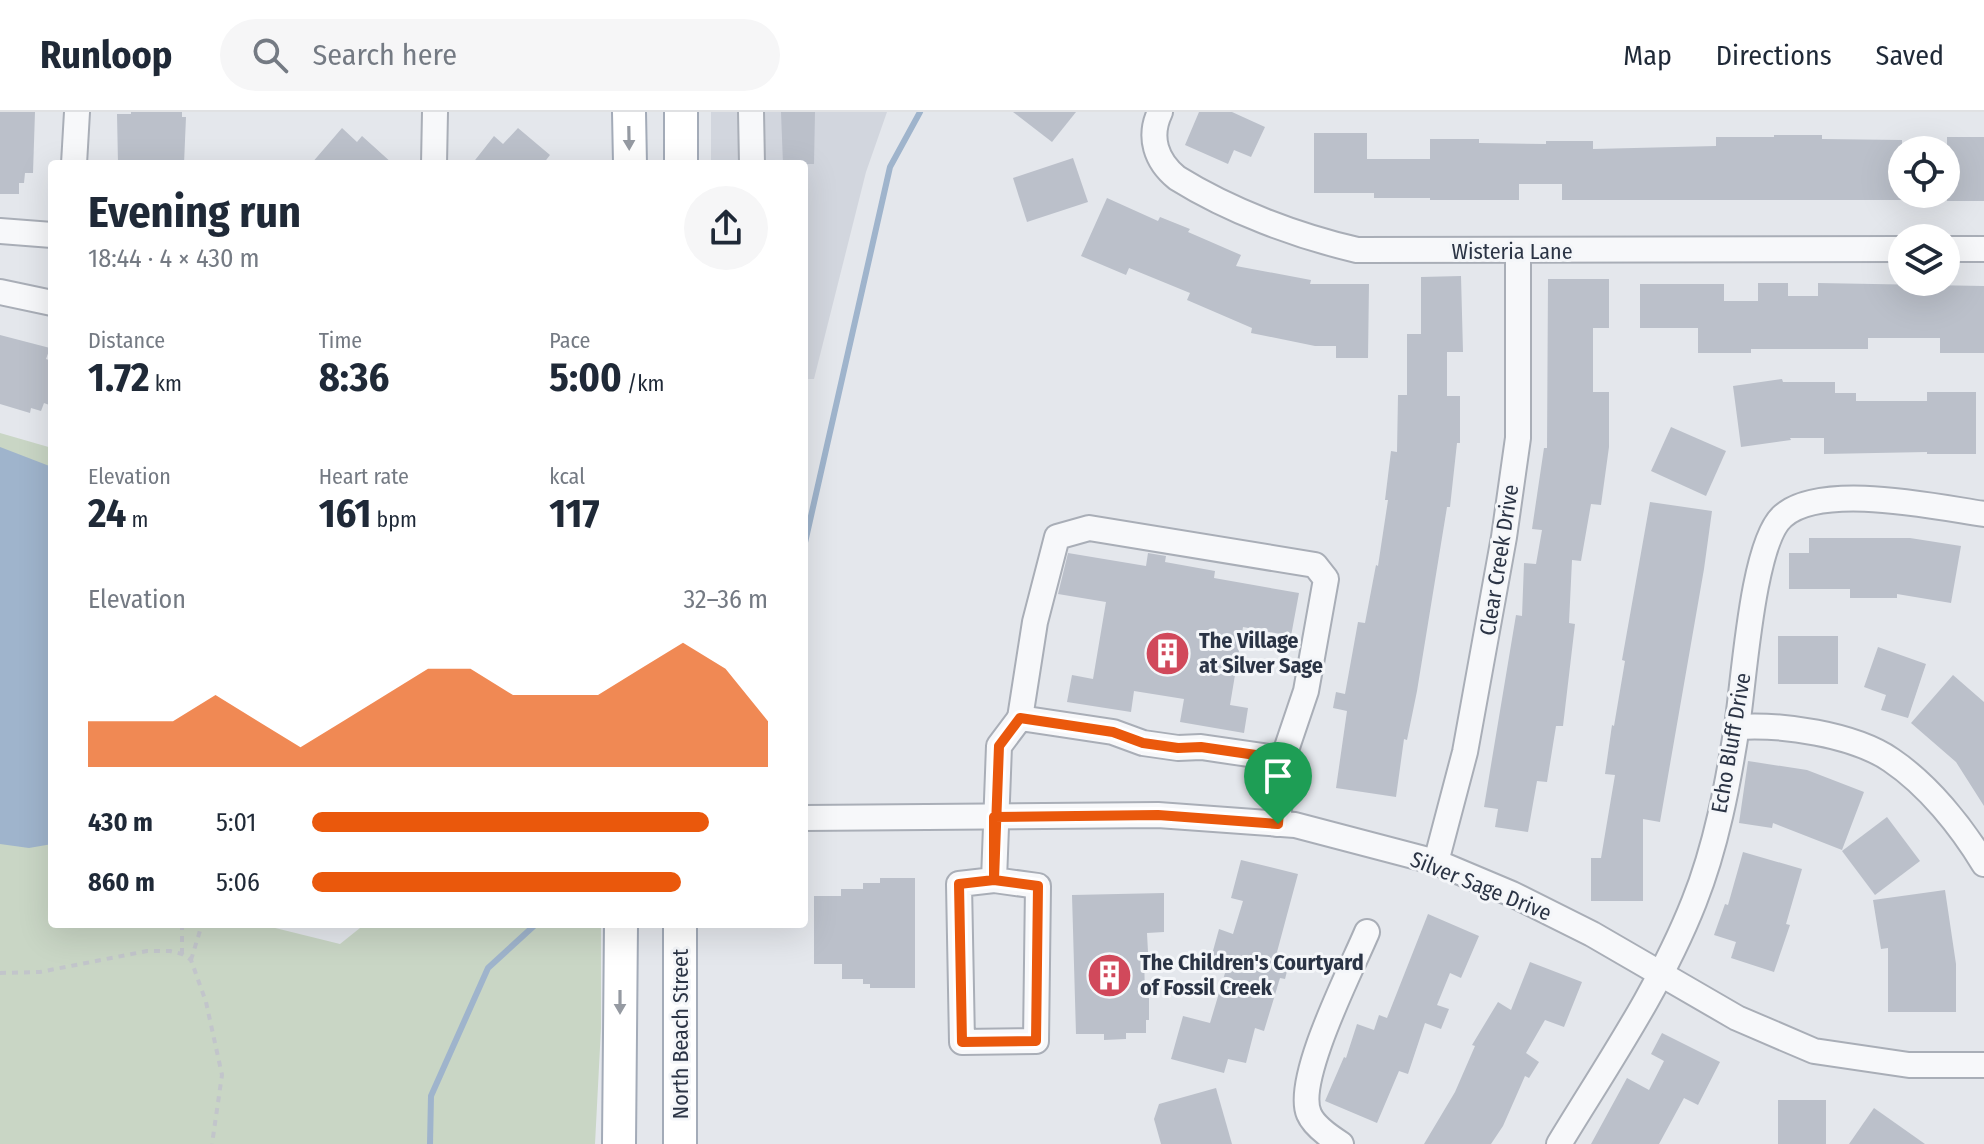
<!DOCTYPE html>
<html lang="en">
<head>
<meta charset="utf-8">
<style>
  :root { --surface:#fff; --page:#f6f6f7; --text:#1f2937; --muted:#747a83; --line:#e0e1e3; --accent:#ea580c }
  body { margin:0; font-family:"Fira Sans Condensed",sans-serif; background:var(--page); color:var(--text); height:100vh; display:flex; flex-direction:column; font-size:30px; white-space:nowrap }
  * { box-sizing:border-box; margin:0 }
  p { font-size:26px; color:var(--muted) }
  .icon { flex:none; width:44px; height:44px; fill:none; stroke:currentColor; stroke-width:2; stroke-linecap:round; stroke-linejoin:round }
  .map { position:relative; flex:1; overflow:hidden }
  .details { position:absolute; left:48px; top:48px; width:760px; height:768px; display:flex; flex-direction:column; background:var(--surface); border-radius:8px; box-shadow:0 8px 32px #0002 }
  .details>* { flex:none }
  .controls { position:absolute; left:1888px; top:24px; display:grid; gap:16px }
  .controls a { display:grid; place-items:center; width:72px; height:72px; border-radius:50%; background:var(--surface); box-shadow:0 8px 32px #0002; font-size:40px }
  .pin { position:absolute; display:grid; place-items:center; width:68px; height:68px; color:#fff; margin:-82px -34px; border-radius:50% 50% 50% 0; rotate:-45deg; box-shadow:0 0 8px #0007 }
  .pin .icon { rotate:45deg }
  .round { display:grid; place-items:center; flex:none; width:84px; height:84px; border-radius:42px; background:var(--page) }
  .summary { display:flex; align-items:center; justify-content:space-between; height:136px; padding:0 40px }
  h1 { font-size:44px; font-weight:700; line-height:60px }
  .figures { display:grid; grid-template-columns:repeat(3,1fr); gap:12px; height:136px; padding:8px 40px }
  .figures div { display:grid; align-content:center }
  .figures b { font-size:40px; font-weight:700 }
  .figures small { font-size:22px; font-weight:400 }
  .figures p { font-size:22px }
  .chart { height:224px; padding:16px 40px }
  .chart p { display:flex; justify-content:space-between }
  .chart svg { width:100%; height:144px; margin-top:8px; fill:var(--accent); opacity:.7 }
  ul { padding:0 40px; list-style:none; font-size:26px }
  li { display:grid; grid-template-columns:128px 96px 1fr; align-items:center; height:60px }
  li i { height:20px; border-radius:10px; background:var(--accent) }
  header { display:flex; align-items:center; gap:48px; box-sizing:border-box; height:112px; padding:0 40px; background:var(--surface); border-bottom:2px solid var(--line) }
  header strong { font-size:38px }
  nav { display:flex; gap:44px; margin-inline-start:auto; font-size:28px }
  .search { width:560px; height:72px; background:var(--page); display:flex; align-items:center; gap:20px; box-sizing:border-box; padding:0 28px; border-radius:44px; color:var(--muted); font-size:30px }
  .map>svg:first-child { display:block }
  .built { fill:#d2d6de }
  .green { fill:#c9d6c5 }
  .water { fill:#9fb4cc }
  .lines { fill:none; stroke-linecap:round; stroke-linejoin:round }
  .stream { stroke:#9fb4cc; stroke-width:6 }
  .building { fill:#bbc0ca }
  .minor-casing { stroke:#a9aeb7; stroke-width:28 }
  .major-casing { stroke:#a3abb8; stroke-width:36 }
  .path { stroke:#c2c5cb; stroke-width:4; stroke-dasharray:6 6; stroke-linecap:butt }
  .minor { stroke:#f7f8fa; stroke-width:24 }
  .major { stroke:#fff; stroke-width:32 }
  .oneway { fill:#959aa2 }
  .route-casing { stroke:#fff; stroke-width:16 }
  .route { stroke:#ea580c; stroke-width:10 }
  .labels { text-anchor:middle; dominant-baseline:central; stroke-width:6; stroke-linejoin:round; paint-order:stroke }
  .street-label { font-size:22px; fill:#2b3445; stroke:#f4f6f9 }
  .poi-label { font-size:22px; font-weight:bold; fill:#2b3445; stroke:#f4f6f9; text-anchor:start }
</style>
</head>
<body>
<header>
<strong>Runloop</strong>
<div class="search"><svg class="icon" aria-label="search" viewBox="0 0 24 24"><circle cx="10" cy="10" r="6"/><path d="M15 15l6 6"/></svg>Search here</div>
<nav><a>Map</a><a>Directions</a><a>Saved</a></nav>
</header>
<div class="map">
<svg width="1984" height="1032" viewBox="0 0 1984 1032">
  <rect width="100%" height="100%" fill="#e4e7ec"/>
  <path class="built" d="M711,0H887L866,60L814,267H804V52H711Z"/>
  <path class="green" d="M0,321L52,336V812H259L340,832L365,812H601V916L595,1032H0Z"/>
  <path class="water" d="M0,335L52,355V732L29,736L0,732Z"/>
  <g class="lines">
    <g class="stream">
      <path d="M804,435L890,55L920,0"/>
      <path d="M430,1032L431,984L488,856L536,812"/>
    </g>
  </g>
  <g class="building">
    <path d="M0,0H35L33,61H25L24,71H19V82H0Z"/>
    <path d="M131,0H182V5H186L184,52H118L117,2H131Z"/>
    <path d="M781,0H815L814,52H783Z"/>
    <path d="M1013,0H1076L1052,30Z"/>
    <path d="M1199,0H1232L1265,15L1251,45L1234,38L1228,52L1185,33Z"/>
    <path d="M342,16L357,30L362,24L393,52H311Z"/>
    <path d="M518,16L550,43L543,52H472L494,24L503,32Z"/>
    <path d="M1314,21H1367V47H1430V27H1479V31L1546,32V29H1593V37L1716,34V25H1774V23H1822V27L1902,28V88H1562V72H1519V88H1430V86H1374V81H1314Z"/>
    <rect x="1947" y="25" width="37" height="64"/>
    <path d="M1073,46L1088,90L1027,110L1013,66Z"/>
    <path d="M1107,86L1158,109L1160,105L1190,117L1188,120L1241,143L1236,154L1311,168L1310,172H1369L1368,246H1336V234H1315L1251,221L1252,216L1187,188L1190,181L1129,156L1126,163L1081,144Z"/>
    <path d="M1461,164L1463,240H1447V284H1460V331H1457L1450,395H1447L1417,579L1407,628L1404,627L1396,685L1336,676L1347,599L1333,596L1336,580L1345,582L1358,510L1365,511L1376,453L1378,454L1388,388H1385L1391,339L1397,340L1398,283H1407V222H1421V165Z"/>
    <path d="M1548,167H1609V216H1593V280H1609V335L1601,393L1591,392L1581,449L1572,448L1569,511L1575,512L1563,614H1556L1547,670L1537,669L1528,720L1495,715L1498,697L1484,695L1516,503L1522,504L1524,451L1536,452L1542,418L1532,417L1544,336H1547Z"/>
    <path d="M1758,171H1788V184H1818V171L1984,174V241H1940V226H1868V237H1751V241H1698V216H1640V172H1724V189H1758Z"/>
    <path d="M0,223L50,236L46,247L52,249V294L44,291L41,299L31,296L30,301L0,292Z"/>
    <path d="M1782,267L1783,270H1835V281H1856V289H1927V280H1976V342H1927V340L1824,342V326H1790L1791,328L1741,335L1733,274Z"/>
    <path d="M1671,315L1726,339L1706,384L1651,359Z"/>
    <path d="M1650,390L1712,399L1704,457L1660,710L1643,707V789H1591V746H1601L1615,663L1605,662L1612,613L1614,614L1625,549L1622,548Z"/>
    <path d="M1809,426H1910L1961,434L1951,491L1897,482V486H1850V477H1789V441H1809Z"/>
    <path d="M1068,441L1146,454L1148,441L1166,444L1165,450L1215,459L1214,466L1299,481L1291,524L1243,515L1230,593L1248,596L1244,621L1180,610L1184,587L1134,579L1131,600L1067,590L1072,563L1093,567L1106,490L1058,482Z"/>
    <rect x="1778" y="524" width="60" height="48"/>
    <path d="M1878,535L1926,552L1908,606L1881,598L1886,583L1864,575Z"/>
    <path d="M1953,563L1984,590V694L1956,650L1911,611Z"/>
    <path d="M1748,649L1807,658L1864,680L1842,738L1773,711L1772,716L1739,711Z"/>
    <path d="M1887,705L1920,749L1875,783L1842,739Z"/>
    <path d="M1743,740L1802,757L1786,812L1790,813L1774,860L1731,846L1736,830L1714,823L1725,792L1728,793Z"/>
    <path d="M1241,748L1298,762L1277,840L1291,844L1285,867L1280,866L1264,919L1255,916L1246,951L1228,947L1224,961L1171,947L1183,904L1210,911L1228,851L1211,846L1219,817L1233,822L1243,789L1231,786Z"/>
    <path d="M880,766H915V876H870V872H863V867H842V852H814V784H841V777H863V771H880Z"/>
    <path d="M1945,778L1956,852V900H1888V836L1881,837L1873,788Z"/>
    <path d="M1164,781V820L1147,821L1148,840H1144L1145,886H1149V908H1146V921H1126V927L1104,928V922H1076L1072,783Z"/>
    <path d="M1428,802L1479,824L1461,866L1450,861L1437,893L1449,897L1441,917L1425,911L1408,962L1399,959L1377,1011L1325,989L1344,945L1346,946L1357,912L1374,918L1379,903L1387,906Z"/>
    <path d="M1530,850L1582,870L1564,915L1545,908L1526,941L1539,950L1529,966L1525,964L1503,1014L1491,1032H1424L1455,980L1475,934L1472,933L1498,890L1511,898Z"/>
    <path d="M1662,921L1720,950L1698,993L1684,986L1659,1032H1591L1627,966L1649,978L1664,949L1651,942Z"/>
    <path d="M1216,976L1232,1032H1161L1154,1007L1159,992Z"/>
    <rect x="1778" y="988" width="48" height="44"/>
    <path d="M1874,996L1925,1032H1849Z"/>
  </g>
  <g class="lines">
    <defs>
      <g id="minor">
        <path d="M751,0L752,52"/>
        <path d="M1160,0C1148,25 1156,49 1177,66C1230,99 1297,124 1357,138L1902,137"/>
        <path d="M74,52L77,0"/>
        <path d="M434,52L435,0"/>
        <path d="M0,119L52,123"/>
        <path d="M1946,137H1984"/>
        <path d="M0,180L52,191"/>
        <path d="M1020,606L1035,510L1057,425L1089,416L1315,453L1326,467L1306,579L1283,647"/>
        <path d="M1737,615C1781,612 1853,622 1891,648C1928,673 1961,714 1984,752"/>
        <path d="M804,706L1158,703L1295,713L1436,750L1512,782L1592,822L1737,906L1814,939L1909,953H1984"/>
        <path d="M1436,750L1465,640L1504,425L1518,326V140"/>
        <path d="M994,768L1038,774L1036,929L962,930L959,772L994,768L999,634L1020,606L1113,620L1143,631L1178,636L1201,635L1283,647L1278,712"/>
        <path d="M1341,1032C1330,1025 1314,1014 1309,1002C1294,968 1352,856 1367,820"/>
        <path d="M1559,1032C1607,953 1660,876 1694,790C1716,735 1728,672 1737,614C1744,571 1752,430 1783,404C1822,370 1936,395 1984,402"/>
      </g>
      <g id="major">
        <path d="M629,0L630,52"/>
        <path d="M681,52V0"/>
        <path d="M619,1032L621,812"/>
        <path d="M680,1032V812"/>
      </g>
    </defs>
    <use href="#minor" class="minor-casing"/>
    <use href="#major" class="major-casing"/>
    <g class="path">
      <path d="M182,812V842"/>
      <path d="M191,848L202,812"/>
      <path d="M0,861L40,860L147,839H170L182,842L191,848L206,890L222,963L212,1032"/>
    </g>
    <use href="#minor" class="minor"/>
    <use href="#major" class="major"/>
  </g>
  <defs><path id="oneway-solid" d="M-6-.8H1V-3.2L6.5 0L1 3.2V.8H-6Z" transform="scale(2)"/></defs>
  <g class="oneway">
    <use href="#oneway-solid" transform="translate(629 26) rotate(89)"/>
    <use href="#oneway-solid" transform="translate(620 890) rotate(90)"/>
  </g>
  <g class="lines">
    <defs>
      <path id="route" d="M1278,712L1283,647L1201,635L1178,636L1143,631L1113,620L1020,606L999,634L994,768L959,772L962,930L1036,929L1038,774L994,768V705L1158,703L1278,712"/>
    </defs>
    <use href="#route" class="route-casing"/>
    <use href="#route" class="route"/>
  </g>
  <defs>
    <symbol id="building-disc" viewBox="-11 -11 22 22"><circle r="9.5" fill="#d1495b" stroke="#f4f6f9"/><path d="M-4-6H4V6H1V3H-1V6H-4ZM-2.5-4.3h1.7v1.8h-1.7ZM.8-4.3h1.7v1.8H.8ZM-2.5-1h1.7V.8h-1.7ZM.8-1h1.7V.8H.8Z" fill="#fff"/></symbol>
  </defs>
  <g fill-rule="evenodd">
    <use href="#building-disc" x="1142" y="516" width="51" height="51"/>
    <use href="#building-disc" x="1084" y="838" width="51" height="51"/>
  </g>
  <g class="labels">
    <g class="street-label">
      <text x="1512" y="139">Wisteria Lane</text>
      <text transform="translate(1499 448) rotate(-81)">Clear Creek Drive</text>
      <text transform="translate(1731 631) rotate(-80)">Echo Bluff Drive</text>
      <text transform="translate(1481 774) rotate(22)">Silver Sage Drive</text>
      <text transform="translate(680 922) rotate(-90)">North Beach Street</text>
    </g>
    <g class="poi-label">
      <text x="1199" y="528">The Village<tspan x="1199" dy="25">at Silver Sage</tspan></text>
      <text x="1140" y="850">The Children's Courtyard<tspan x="1140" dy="25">of Fossil Creek</tspan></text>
    </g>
  </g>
</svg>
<div class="controls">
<a><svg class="icon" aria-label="locate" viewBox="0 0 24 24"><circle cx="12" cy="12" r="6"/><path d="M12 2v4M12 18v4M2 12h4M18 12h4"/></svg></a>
<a><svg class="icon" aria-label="layers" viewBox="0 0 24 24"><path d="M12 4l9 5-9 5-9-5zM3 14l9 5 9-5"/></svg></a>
</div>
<div class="pin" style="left:1278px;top:712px;background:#1e9e55"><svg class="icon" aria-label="arrive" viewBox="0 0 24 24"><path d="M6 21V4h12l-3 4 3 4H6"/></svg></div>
<section class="details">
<div class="summary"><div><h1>Evening run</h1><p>18:44 · 4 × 430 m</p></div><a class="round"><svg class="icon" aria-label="share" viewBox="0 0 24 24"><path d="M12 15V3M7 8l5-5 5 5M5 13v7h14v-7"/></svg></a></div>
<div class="figures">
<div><p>Distance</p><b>1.72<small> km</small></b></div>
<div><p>Time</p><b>8:36</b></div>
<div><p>Pace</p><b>5:00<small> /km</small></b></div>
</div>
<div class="figures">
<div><p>Elevation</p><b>24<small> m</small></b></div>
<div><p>Heart rate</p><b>161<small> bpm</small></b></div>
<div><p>kcal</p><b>117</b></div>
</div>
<div class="chart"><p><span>Elevation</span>32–36 m</p>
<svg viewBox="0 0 160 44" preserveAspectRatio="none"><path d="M0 44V30L10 30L20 30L30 22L40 30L50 38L60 30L70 22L80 14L90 14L100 22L110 22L120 22L130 14L140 6L150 14L160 30V44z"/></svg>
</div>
<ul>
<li><b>430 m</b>5:01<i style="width:87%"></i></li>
<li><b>860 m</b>5:06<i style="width:81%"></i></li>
</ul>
</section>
</div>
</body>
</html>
